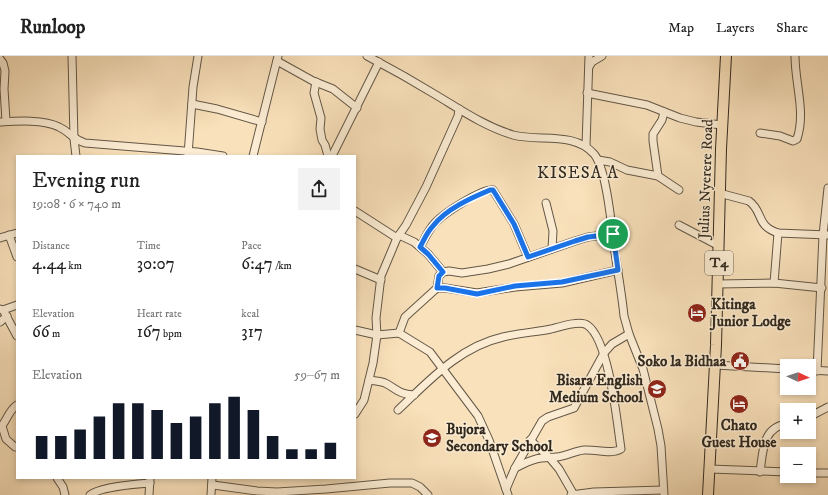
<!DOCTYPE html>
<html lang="en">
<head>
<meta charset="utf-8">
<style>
  :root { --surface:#fff; --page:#f2f2f2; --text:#222; --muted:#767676; --line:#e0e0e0; --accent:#111827 }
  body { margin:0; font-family:"IM FELL DW Pica",serif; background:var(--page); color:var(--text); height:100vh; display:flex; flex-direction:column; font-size:15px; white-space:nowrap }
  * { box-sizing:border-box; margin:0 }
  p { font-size:13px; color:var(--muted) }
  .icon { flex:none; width:22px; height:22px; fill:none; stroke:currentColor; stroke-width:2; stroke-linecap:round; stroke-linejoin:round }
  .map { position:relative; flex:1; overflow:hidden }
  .panel { position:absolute; left:16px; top:99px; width:340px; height:324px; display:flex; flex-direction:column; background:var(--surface); border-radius:0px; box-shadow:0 2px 6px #0003 }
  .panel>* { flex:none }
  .needle { width:26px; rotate:93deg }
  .controls { position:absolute; left:780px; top:303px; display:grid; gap:8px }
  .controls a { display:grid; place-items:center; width:36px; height:36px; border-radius:0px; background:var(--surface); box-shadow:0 2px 6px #0003; font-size:20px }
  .pin { position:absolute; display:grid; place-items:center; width:34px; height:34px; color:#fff; margin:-17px; border:2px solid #fff; border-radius:50%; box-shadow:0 1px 4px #0007 }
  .round { display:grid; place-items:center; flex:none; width:42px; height:42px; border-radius:0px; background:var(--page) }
  .head { display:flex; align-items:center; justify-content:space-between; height:68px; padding:0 16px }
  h1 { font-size:22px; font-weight:600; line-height:30px }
  .stats { display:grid; grid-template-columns:repeat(3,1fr); gap:6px; height:68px; padding:4px 16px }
  .stats div { display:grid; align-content:center }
  .stats b { font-size:17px; font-weight:600 }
  .stats small { font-size:11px; font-weight:400 }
  .stats p { font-size:11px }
  .chart { height:112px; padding:8px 16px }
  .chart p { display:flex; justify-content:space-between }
  .chart svg { width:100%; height:72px; margin-top:4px; stroke:var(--accent); stroke-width:6 }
  header { display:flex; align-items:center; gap:24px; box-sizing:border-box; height:56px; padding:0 20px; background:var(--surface); border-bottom:1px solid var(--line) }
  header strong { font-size:19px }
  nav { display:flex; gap:22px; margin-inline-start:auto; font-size:14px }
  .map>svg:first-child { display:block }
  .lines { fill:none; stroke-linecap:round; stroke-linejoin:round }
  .minor-casing { stroke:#635746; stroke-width:9 }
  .highway-casing { stroke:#31291f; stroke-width:12 }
  .minor { stroke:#fbecd3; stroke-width:7 }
  .highway { stroke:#f9e1bb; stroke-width:10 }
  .route-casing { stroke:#fff; stroke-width:8 }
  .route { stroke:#1a73e8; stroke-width:5 }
  .labels { text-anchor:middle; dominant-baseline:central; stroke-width:3; stroke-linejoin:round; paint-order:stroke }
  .shield { fill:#fbecd3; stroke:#6e6455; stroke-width:1 }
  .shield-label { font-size:14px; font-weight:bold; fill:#31291f }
  .street-label { font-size:15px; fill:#31291f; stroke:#fbecd3 }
  .poi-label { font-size:15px; font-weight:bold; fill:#31291f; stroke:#fbecd3; text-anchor:start }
  .quarter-label { font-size:17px; letter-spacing:1px; fill:#31291f; stroke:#fbecd3 }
</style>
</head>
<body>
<header>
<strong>Runloop</strong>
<nav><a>Map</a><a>Layers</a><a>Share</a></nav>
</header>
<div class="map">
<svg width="828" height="439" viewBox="0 0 828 439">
  <rect width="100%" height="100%" fill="#f9e1bb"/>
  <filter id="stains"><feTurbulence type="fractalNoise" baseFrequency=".005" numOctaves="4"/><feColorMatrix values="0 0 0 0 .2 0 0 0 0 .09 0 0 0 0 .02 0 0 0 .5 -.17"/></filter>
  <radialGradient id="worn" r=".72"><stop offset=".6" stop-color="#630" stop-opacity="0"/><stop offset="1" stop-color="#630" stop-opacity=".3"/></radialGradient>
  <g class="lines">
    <defs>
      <g id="minor">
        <path d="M72,0L74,83L76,100"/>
        <path d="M367,0C390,12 413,25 436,39C461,54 484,70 513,79C539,86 574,75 594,98C607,113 612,175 615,197C618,218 622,239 624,260L629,278L643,313L658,373L661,390L664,439"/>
        <path d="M0,3L3,7L5,15L4,33L6,65"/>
        <path d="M277,5L313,25L333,33L357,52"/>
        <path d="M589,11L592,6L602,0"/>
        <path d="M316,26L314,37L321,62L320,73L322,84L325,89L328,100"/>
        <path d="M587,37L647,49L680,62L696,66L722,69"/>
        <path d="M192,48L217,53L262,66"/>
        <path d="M0,66C16,65 44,63 59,71C70,76 72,83 85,87L197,96L223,100"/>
        <path d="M760,77L780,80L793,85L797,83C806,56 795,28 795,0"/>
        <path d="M586,90L589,0"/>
        <path d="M188,99L193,31L198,0"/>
        <path d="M253,100L278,0"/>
        <path d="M332,100L379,6"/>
        <path d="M598,104L610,106L627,114L658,120L679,134"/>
        <path d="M658,120L653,85V78L662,64L664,56"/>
        <path d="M719,137L749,145C764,156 755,169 778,177L828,179"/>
        <path d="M546,147L553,175L552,193"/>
        <path d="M355,155L397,182"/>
        <path d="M679,169L719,190"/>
        <path d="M9,179L17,201"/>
        <path d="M399,179L414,186L428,198L443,216"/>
        <path d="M0,182L17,177"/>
        <path d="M420,191C425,183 428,174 435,167C443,158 482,132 493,134L514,168L528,201"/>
        <path d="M355,213L381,224"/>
        <path d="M774,227L778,177"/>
        <path d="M718,228L774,227L822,232"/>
        <path d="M437,232L439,220L443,216L449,215L462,217L488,213L509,208L575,185L588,181L613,178"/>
        <path d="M0,253L3,254L17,249"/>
        <path d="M3,254L17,280"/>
        <path d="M0,266L7,260"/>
        <path d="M355,274L377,279L399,277L430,296L478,360L489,384L508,439"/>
        <path d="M399,277L405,261L437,232H445L477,237L515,231L562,227L618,214"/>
        <path d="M715,309L787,313"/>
        <path d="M809,314L828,315"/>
        <path d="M817,315L823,179L828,132"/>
        <path d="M369,324C374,325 380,325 385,327C397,333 398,338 414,339"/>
        <path d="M398,354C429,325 459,291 503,281C519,277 536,276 551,273C559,271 580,264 587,269C609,283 617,366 621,393C611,399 596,393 584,394C575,395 566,400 557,401C552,402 546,401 541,402C531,403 524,408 515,412"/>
        <path d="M355,358L364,344L373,307L377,279L376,262L381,220L397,182L406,169L426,131L458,60L459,53"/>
        <path d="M809,361L828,351"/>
        <path d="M2,370L6,383L15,391"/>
        <path d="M0,372C7,365 8,355 17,349"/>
        <path d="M530,384L549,401L559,413L574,439"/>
        <path d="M710,413L787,416"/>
        <path d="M760,416C763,396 762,371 787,368"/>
        <path d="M809,417H828"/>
        <path d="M57,422L63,431L65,439"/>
        <path d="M213,429L257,435L277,436L326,433L390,427H412L420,431L428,439"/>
        <path d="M506,433L515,412L542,365L548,361L574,352L604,297L612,288L629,278"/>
        <path d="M90,439C100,431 136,428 150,427"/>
        <path d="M149,439L150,423"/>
        <path d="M211,439L212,422"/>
        <path d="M571,439L594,436L663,434"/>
      </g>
      <path id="highway" d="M708,439L716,289L721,93L726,0"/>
    </defs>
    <use href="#minor" class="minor-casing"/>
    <use href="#highway" class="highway-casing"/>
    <use href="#minor" class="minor"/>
    <use href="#highway" class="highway"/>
  </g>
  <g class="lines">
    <defs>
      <path id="route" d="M490,134H493L514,168L528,201L575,185L588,181L613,178L618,214L562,226L515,230L477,238L445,232H437L439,220L443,216L428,198L420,191C424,184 427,176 433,170C446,153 471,142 490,134Z"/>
    </defs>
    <use href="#route" class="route-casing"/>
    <use href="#route" class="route"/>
  </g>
  <defs>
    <symbol id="hotel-disc" viewBox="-11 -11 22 22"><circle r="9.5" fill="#8f2418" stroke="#fbecd3"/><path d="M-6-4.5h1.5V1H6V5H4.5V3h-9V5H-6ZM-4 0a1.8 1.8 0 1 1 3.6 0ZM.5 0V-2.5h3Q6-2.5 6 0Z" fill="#fff"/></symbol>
    <symbol id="civic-disc" viewBox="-11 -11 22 22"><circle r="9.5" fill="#8f2418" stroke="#fbecd3"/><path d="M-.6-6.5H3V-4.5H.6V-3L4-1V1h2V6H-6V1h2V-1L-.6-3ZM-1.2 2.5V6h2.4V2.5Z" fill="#fff"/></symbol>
    <symbol id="school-disc" viewBox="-11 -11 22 22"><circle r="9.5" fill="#8f2418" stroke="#fbecd3"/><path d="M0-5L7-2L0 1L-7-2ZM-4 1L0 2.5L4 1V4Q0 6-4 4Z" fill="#fff"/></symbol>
  </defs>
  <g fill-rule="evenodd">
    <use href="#hotel-disc" x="686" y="246" width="22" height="22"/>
    <use href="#civic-disc" x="729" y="294" width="22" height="22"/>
    <use href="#school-disc" x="646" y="322" width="22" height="22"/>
    <use href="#hotel-disc" x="728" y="337" width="22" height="22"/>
    <use href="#school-disc" x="421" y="371" width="22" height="22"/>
  </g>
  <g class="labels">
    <rect class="shield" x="705" y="195" width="28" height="24" rx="3"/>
    <g class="shield-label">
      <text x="719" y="207">T4</text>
    </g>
    <g class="street-label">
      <text transform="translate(706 123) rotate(-88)">Julius Nyerere Road</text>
    </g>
    <g class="poi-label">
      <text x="711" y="248">Kitinga<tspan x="711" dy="17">Junior Lodge</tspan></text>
      <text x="726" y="305" text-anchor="end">Soko la Bidhaa</text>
      <text x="643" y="324" text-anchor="end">Bisara English<tspan x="643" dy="17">Medium School</tspan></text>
      <text x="739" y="369" text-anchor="middle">Chato<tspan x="739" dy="17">Guest House</tspan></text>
      <text x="446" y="373">Bujora<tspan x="446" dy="17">Secondary School</tspan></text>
    </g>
    <g class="quarter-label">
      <text x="578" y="117">KISESA A</text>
    </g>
  </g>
  <rect width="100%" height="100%" filter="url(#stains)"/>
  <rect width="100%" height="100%" fill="url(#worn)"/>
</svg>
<div class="controls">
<a><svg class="needle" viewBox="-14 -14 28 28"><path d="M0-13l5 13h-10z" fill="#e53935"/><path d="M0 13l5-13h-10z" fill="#767676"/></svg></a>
<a>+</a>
<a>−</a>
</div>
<div class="pin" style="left:613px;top:178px;background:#1e9e55"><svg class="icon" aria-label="arrive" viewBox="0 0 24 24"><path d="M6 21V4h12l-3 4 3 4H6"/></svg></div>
<section class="panel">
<div class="head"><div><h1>Evening run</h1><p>19:08 · 6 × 740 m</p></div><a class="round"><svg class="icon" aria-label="share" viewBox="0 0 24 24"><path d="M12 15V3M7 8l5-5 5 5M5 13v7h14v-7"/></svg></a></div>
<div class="stats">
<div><p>Distance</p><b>4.44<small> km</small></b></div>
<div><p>Time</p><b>30:07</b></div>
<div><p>Pace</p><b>6:47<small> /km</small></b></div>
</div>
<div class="stats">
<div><p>Elevation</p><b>66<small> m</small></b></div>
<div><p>Heart rate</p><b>167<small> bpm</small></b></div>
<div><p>kcal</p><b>317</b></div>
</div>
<div class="chart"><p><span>Elevation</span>59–67 m</p>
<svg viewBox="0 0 160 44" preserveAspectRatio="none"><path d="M5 44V30M15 44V30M25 44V26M35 44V18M45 44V10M55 44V10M65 44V14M75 44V22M85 44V18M95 44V10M105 44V6M115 44V14M125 44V30M135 44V38M145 44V38M155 44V34"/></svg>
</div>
</section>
</div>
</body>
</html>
